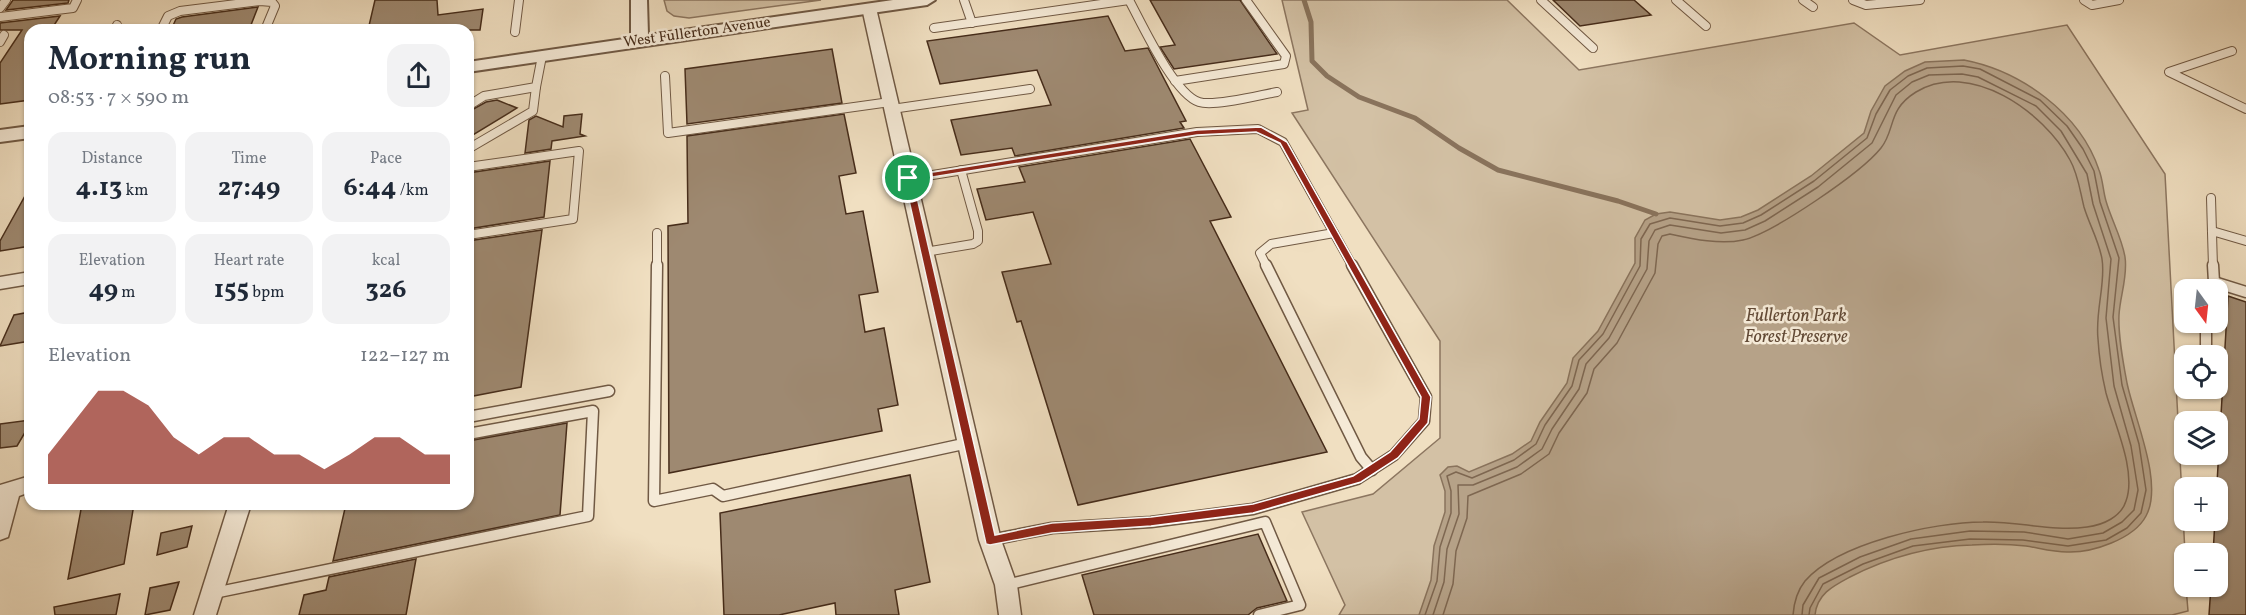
<!DOCTYPE html>
<html lang="en">
<head>
<meta charset="utf-8">
<style>
  :root { --surface:#fff; --page:#f2f2f3; --text:#1f2937; --muted:#747a83; --accent:#8f2418 }
  body { margin:0; font-family:Vollkorn,serif; background:var(--page); color:var(--text); height:100vh; display:flex; flex-direction:column; font-size:22px; white-space:nowrap }
  * { box-sizing:border-box; margin:0 }
  p { font-size:20px; color:var(--muted) }
  .icon { flex:none; width:33px; height:33px; fill:none; stroke:currentColor; stroke-width:2; stroke-linecap:round; stroke-linejoin:round }
  .map { position:relative; flex:1; overflow:hidden }
  .details { position:absolute; left:24px; top:24px; width:450px; height:486px; display:flex; flex-direction:column; background:var(--surface); border-radius:18px; box-shadow:0 2px 4px #0004 }
  .details>* { flex:none }
  .needle { width:39px; rotate:165deg }
  .fabs { position:absolute; left:2174px; top:279px; display:grid; gap:12px }
  .fabs a { display:grid; place-items:center; width:54px; height:54px; border-radius:12px; background:var(--surface); box-shadow:0 2px 4px #0004; font-size:30px }
  .pin { position:absolute; display:grid; place-items:center; width:51px; height:51px; color:#fff; margin:-26px; border:3px solid #fff; border-radius:50%; box-shadow:0 2px 6px #0007 }
  .round { display:grid; place-items:center; flex:none; width:63px; height:63px; border-radius:18px; background:var(--page) }
  .head { display:flex; align-items:center; justify-content:space-between; height:102px; padding:0 24px }
  h1 { font-size:33px; font-weight:700; line-height:45px }
  .metrics { display:grid; grid-template-columns:repeat(3,1fr); gap:9px; height:102px; padding:6px 24px }
  .metrics div { display:grid; align-content:center; border-radius:15px; background:var(--page); text-align:center }
  .metrics b { font-size:26px; font-weight:700 }
  .metrics small { font-size:16px; font-weight:400 }
  .metrics p { font-size:16px }
  .chart { height:168px; padding:12px 24px }
  .chart p { display:flex; justify-content:space-between }
  .chart svg { width:100%; height:108px; margin-top:6px; fill:var(--accent); opacity:.7 }
  .map>svg:first-child { display:block }
  .green { fill:#d3c1a5; stroke:#8c7660; stroke-width:1.5 }
  .water { fill:#b6a288; stroke:#89735c; stroke-width:1.5 }
  .lines { fill:none; stroke-linecap:round; stroke-linejoin:round }
  .shore { stroke:#7e6751; stroke-width:1.5 }
  .stream { stroke:#89735c; stroke-width:5 }
  .building { fill:#9e8971; stroke:#462c1a; stroke-width:1.5 }
  .service-far1-casing { stroke:#705944; stroke-width:10 }
  .service-casing { stroke:#705944; stroke-width:13 }
  .minor-casing { stroke:#705944; stroke-width:3 }
  .tertiary-casing { stroke:#705944; stroke-width:4 }
  .service-far1 { stroke:#f5ead7; stroke-width:8 }
  .service { stroke:#f5ead7; stroke-width:10 }
  .minor { fill:#f5ead7; fill-rule:evenodd }
  .tertiary { fill:#f5ead7; fill-rule:evenodd }
  .route { fill:#8f2418; stroke:#fff; stroke-width:1.5; fill-rule:evenodd }
  .labels { text-anchor:middle; dominant-baseline:central; stroke-width:5; stroke-linejoin:round; paint-order:stroke }
  .far-street-label { font-size:15px; fill:#462c1a; stroke:#f5ead7 }
  .park-label { font-size:18px; font-style:italic; fill:#624a36; stroke:#f5ead7 }
</style>
</head>
<body>
<div class="map">
<svg width="2246" height="615" viewBox="0 0 2246 615">
  <rect width="100%" height="100%" fill="#f0dfc1"/>
  <filter id="stains"><feTurbulence type="fractalNoise" baseFrequency=".00333" numOctaves="4"/><feColorMatrix values="0 0 0 0 .2 0 0 0 0 .09 0 0 0 0 .02 0 0 0 .5 -.17"/></filter>
  <radialGradient id="worn" r=".72"><stop offset=".6" stop-color="#630" stop-opacity="0"/><stop offset="1" stop-color="#630" stop-opacity=".3"/></radialGradient>
  <g class="green">
    <path d="M664,0H821L689,18L674,16L667,11Z"/>
    <path d="M1282,0H1507L1579,70L1854,23L1900,55L2067,25L2165,174L2185,553L2184,586L2186,587L2188,611L2172,615H1339L1345,605L1302,512L1373,494L1440,438V341L1292,113L1308,110Z"/>
  </g>
  <path class="water" d="M1964,60C2021,71 2080,113 2099,170C2103,180 2103,191 2106,201C2111,219 2122,238 2125,257C2128,276 2120,296 2119,315C2118,336 2123,362 2127,383C2134,418 2164,483 2146,516C2134,539 2092,553 2067,552C2053,552 2039,548 2026,546C2009,544 1989,544 1972,545C1930,546 1887,558 1850,577C1833,586 1817,594 1815,615H1419L1431,580L1434,546L1445,512V491L1440,475L1448,467L1457,466L1469,472L1512,454L1531,441L1540,422L1567,383L1573,358L1598,331L1635,263V238L1645,220L1656,214L1670,212L1720,220L1741,217L1758,210L1811,176L1864,133L1871,111L1885,86L1905,71L1925,62Z"/>
  <g class="lines">
    <g class="shore">
      <path d="M1425,615L1437,581L1440,547L1451,513V491L1447,476L1456,472L1472,478L1514,460L1536,444L1545,425L1572,386L1579,360L1603,334L1640,266L1641,239L1650,224L1670,218L1720,226L1743,223L1761,215L1814,181L1867,138L1876,114L1890,90L1908,76L1927,68L1963,66L1980,69L2040,100L2067,126L2083,149L2094,171L2100,202L2119,258L2113,317L2122,385L2139,444L2146,490L2141,513L2127,528L2106,540L2068,546L2023,540L1970,539L1913,546L1863,564L1823,584L1810,608L1809,615"/>
      <path d="M1433,615L1444,582L1447,549L1459,514L1458,485H1473L1517,467L1542,449L1552,429L1579,389L1586,364L1609,338L1647,269L1649,241L1655,230L1670,225L1721,233L1745,230L1765,221L1818,187L1872,143L1896,95L1912,82L1929,75L1962,74L1978,77L2036,106L2061,131L2087,174L2093,204L2111,259L2106,318L2114,386L2131,446L2138,490L2134,510L2122,522L2103,533L2068,539L2024,532L1970,531L1911,539L1860,557L1819,578L1803,605L1802,615"/>
      <path d="M1443,615L1453,584L1456,551L1467,518L1468,496L1521,474L1549,454L1559,433L1587,393L1594,369L1617,343L1655,273L1658,244L1662,236L1670,234C1693,239 1720,245 1743,240C1773,233 1861,173 1881,148C1896,129 1887,110 1916,92C1970,59 2044,112 2070,160C2078,174 2080,191 2084,207C2089,224 2099,241 2102,259C2106,283 2095,311 2098,339C2099,357 2102,376 2106,393C2114,423 2137,471 2126,501C2121,517 2103,525 2087,527C2053,532 2017,521 1983,522C1934,522 1838,543 1805,581C1797,591 1794,602 1793,615"/>
    </g>
    <path class="stream" d="M1304,0L1311,22L1312,61L1327,76L1359,97L1415,118L1459,148L1498,170L1618,201L1656,214"/>
  </g>
  <g class="building">
    <path d="M13,0H69L68,3L6,10Z"/>
    <path d="M375,0H437L438,15L483,9L480,30H368Z"/>
    <path d="M1150,0H1240L1277,54L1174,69L1160,47L1175,45Z"/>
    <path d="M1553,0H1634L1651,15L1580,26Z"/>
    <path d="M258,7L249,30H171L176,19L182,17Z"/>
    <path d="M60,16L51,30H30V100L0,104V63L22,30H0V23Z"/>
    <path d="M1108,16L1125,51L1148,48L1186,121L1180,122L1184,128L1015,156L1012,148L961,155L951,120L1051,105L1037,70L940,84L927,41Z"/>
    <path d="M832,49L842,103L687,124L685,69Z"/>
    <path d="M497,100L517,108L468,138V112L486,102Z"/>
    <path d="M582,114L580,134L585,136L552,141L551,149L525,153L529,120L536,116L563,127L564,116Z"/>
    <path d="M844,114L856,173L839,176L846,214L863,211L878,292L859,295L865,332L884,328L898,405L878,409L882,431L669,473L668,226L688,223L687,136Z"/>
    <path d="M1190,139L1231,217L1210,221L1327,452L1078,505L1021,321L1017,322L1002,272L1051,264L1033,212L986,220L977,189L1025,182L1019,167Z"/>
    <path d="M550,161L544,217L468,229V173Z"/>
    <path d="M30,187V246L0,251V241Z"/>
    <path d="M542,230L521,387L468,397V241Z"/>
    <path d="M2228,296L2246,302V615H2209L2211,586H2217V554H2213L2215,520H2217V483Z"/>
    <path d="M30,312V341L0,346L14,315Z"/>
    <path d="M30,420V424L17,446L0,448V424Z"/>
    <path d="M567,423L560,515L333,561L346,504H468V441Z"/>
    <path d="M910,475L930,582L895,590L899,615H836L835,603L779,615H724L720,513Z"/>
    <path d="M82,504H134L124,564L68,579Z"/>
    <path d="M192,526L187,547L157,555L161,533Z"/>
    <path d="M1258,534L1287,601L1257,608L1248,615H1094L1082,575Z"/>
    <path d="M416,559L406,615H299L304,595L326,590L329,577Z"/>
    <path d="M179,582L170,610L145,615L150,588Z"/>
    <path d="M120,594L116,615H55L54,607Z"/>
  </g>
  <g class="lines">
    <defs>
      <g id="service-far1">
        <path d="M964,0L972,23"/>
        <path d="M1129,0C1142,24 1174,94 1199,102C1214,107 1260,95 1277,92"/>
        <path d="M1541,0L1593,48"/>
        <path d="M1676,0L1706,26"/>
        <path d="M1803,0L1813,7"/>
        <path d="M1853,0L1866,5L1920,0"/>
        <path d="M2084,0L2092,5L2119,0"/>
        <path d="M0,8L6,0"/>
        <path d="M0,17L73,8L77,0"/>
        <path d="M934,28L1129,0"/>
        <path d="M115,30L117,25"/>
        <path d="M161,30L168,16L180,11L260,1L272,2L275,6L265,30"/>
        <path d="M515,32L519,0"/>
        <path d="M0,42L4,35"/>
        <path d="M2232,51L2169,72L2246,109"/>
        <path d="M665,76L668,133L890,102"/>
        <path d="M1175,81L1284,64L1286,56L1246,0"/>
        <path d="M468,106L484,96L536,87L542,56"/>
        <path d="M892,109L1030,89"/>
        <path d="M468,149L533,111L536,87"/>
        <path d="M468,167L579,151L573,219L468,235"/>
        <path d="M908,179L1197,132L1258,129L1283,142L1353,267"/>
        <path d="M2211,198L2213,267"/>
        <path d="M2212,231L2246,241"/>
        <path d="M925,252L973,244L978,241V231L961,170"/>
        <path d="M657,267V233"/>
        <path d="M1267,267L1260,253L1271,244L1334,233"/>
      </g>
      <g id="service">
        <path d="M657,265L654,501L713,489L723,496L968,443"/>
        <path d="M1266,265L1361,457L1372,470"/>
        <path d="M2214,282L2246,292"/>
        <path d="M2209,290L2214,282L2213,265"/>
        <path d="M2206,322V356"/>
        <path d="M468,417L609,391"/>
        <path d="M990,540L1052,528L1151,522L1253,509L1357,479L1394,455L1424,421L1426,397L1352,265"/>
        <path d="M1006,585L1265,522L1300,605L1259,615"/>
        <path d="M214,593L588,516L593,411L468,434"/>
      </g>
      <g id="minor">
        <path d="M869,4L876,8L1001,540L1017,585L1021,615H999L995,585L979,540L862,8Z"/>
        <path d="M30,272V284L0,289V277Z"/>
        <path d="M30,476V492L19,496L8,537L0,540V485Z"/>
        <path d="M229,504H251L216,615H194Z"/>
      </g>
      <g id="tertiary">
        <path d="M631,0H647L648,35L893,0H935L927,5L468,72V62L631,38Z"/>
        <path d="M30,126V138L0,142V130Z"/>
      </g>
    </defs>
    <use href="#service-far1" class="service-far1-casing"/>
    <use href="#service" class="service-casing"/>
    <use href="#minor" class="minor-casing"/>
    <use href="#tertiary" class="tertiary-casing"/>
    <use href="#service-far1" class="service-far1"/>
    <use href="#service" class="service"/>
    <use href="#minor" class="minor"/>
    <use href="#tertiary" class="tertiary"/>
  </g>
  <path class="route" d="M1261,127L1287,142L1431,397L1428,423L1398,458L1361,482L1253,513L1151,526L1052,533L990,545L986,544L904,178L908,176L1197,130ZM1256,132L1280,143L1421,397L1419,419L1390,452L1353,476L1253,504L1151,517L1052,523L995,535L913,180L1197,135Z"/>
  <g class="labels">
    <g class="far-street-label">
      <text transform="translate(697 33) rotate(-8)">West Fullerton Avenue</text>
    </g>
    <g class="park-label">
      <text x="1796" y="316">Fullerton Park<tspan x="1796" dy="21">Forest Preserve</tspan></text>
    </g>
  </g>
  <rect width="100%" height="100%" filter="url(#stains)"/>
  <rect width="100%" height="100%" fill="url(#worn)"/>
</svg>
<div class="fabs">
<a><svg class="needle" viewBox="-14 -14 28 28"><path d="M0-13l5 13h-10z" fill="#e53935"/><path d="M0 13l5-13h-10z" fill="#747a83"/></svg></a>
<a><svg class="icon" aria-label="locate" viewBox="0 0 24 24"><circle cx="12" cy="12" r="6"/><path d="M12 2v4M12 18v4M2 12h4M18 12h4"/></svg></a>
<a><svg class="icon" aria-label="layers" viewBox="0 0 24 24"><path d="M12 4l9 5-9 5-9-5zM3 14l9 5 9-5"/></svg></a>
<a>+</a>
<a>−</a>
</div>
<div class="pin" style="left:908px;top:178px;background:#1e9e55"><svg class="icon" aria-label="arrive" viewBox="0 0 24 24"><path d="M6 21V4h12l-3 4 3 4H6"/></svg></div>
<section class="details">
<div class="head"><div><h1>Morning run</h1><p>08:53 · 7 × 590 m</p></div><a class="round"><svg class="icon" aria-label="share" viewBox="0 0 24 24"><path d="M12 15V3M7 8l5-5 5 5M5 13v7h14v-7"/></svg></a></div>
<div class="metrics">
<div><p>Distance</p><b>4.13<small> km</small></b></div>
<div><p>Time</p><b>27:49</b></div>
<div><p>Pace</p><b>6:44<small> /km</small></b></div>
</div>
<div class="metrics">
<div><p>Elevation</p><b>49<small> m</small></b></div>
<div><p>Heart rate</p><b>155<small> bpm</small></b></div>
<div><p>kcal</p><b>326</b></div>
</div>
<div class="chart"><p><span>Elevation</span>122–127 m</p>
<svg viewBox="0 0 160 44" preserveAspectRatio="none"><path d="M0 44V32L10 19L20 6L30 6L40 12L50 25L60 32L70 25L80 25L90 32L100 32L110 38L120 32L130 25L140 25L150 32L160 32V44z"/></svg>
</div>
</section>
</div>
</body>
</html>
